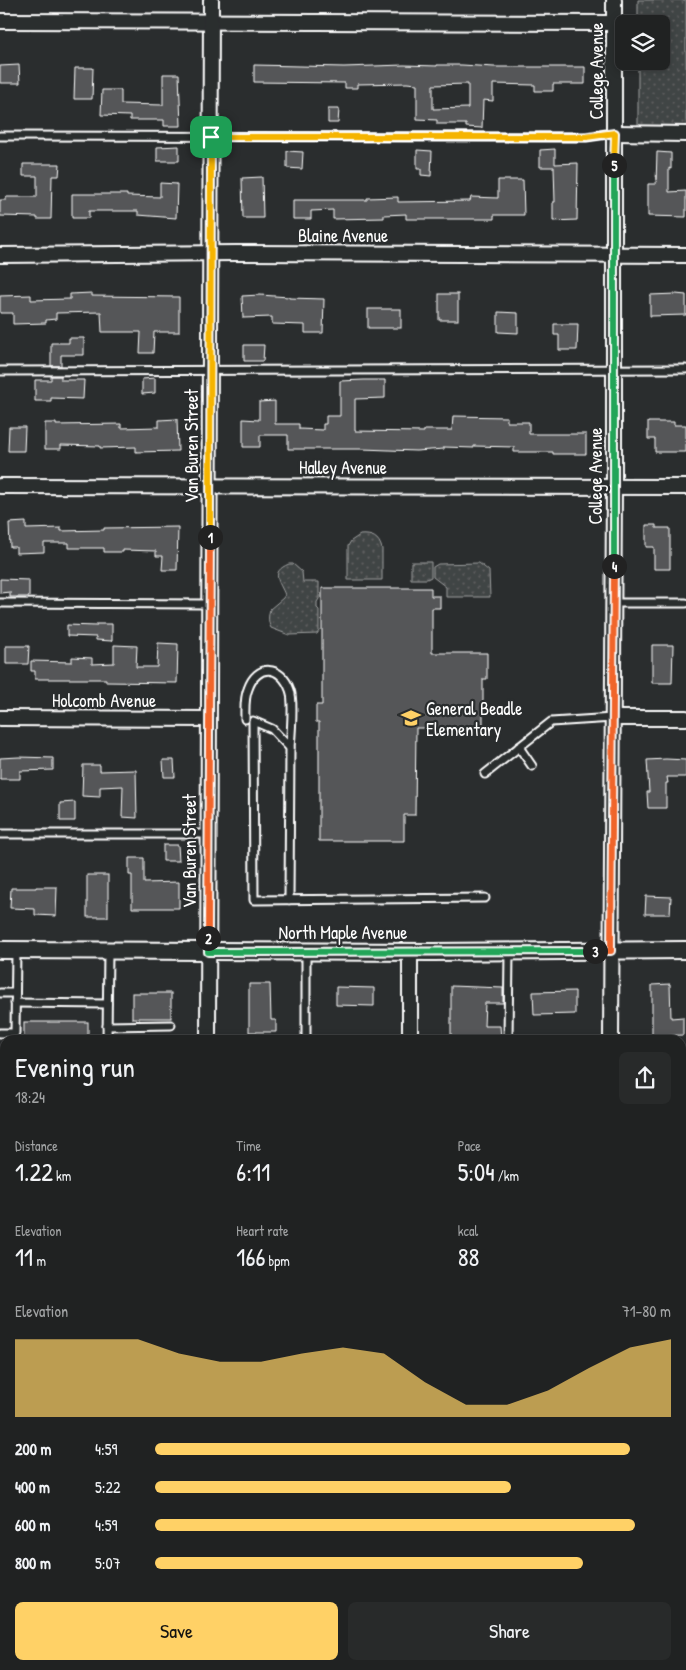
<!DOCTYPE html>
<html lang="en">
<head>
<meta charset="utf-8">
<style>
  :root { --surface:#202222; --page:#282a2a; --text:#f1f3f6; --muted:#a2a4a5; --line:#3d3f40; --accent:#ffd166 }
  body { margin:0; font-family:"Patrick Hand",sans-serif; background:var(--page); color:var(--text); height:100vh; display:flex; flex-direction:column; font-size:19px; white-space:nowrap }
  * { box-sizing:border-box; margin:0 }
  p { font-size:16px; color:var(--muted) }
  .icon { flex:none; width:28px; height:28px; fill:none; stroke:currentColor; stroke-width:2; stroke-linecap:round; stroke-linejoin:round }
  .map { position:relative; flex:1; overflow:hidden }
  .drawer { position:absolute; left:0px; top:1035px; width:686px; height:635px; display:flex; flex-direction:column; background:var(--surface); border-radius:15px 15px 0 0; box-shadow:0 2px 8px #0003,0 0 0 1px var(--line) }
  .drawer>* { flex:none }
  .fabs { position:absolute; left:615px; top:15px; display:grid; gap:10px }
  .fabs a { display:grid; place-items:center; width:55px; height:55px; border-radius:8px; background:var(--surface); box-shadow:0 2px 8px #0003,0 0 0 1px var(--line); font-size:25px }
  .pin { position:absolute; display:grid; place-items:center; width:42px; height:42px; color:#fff; margin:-21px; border-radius:10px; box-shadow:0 2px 8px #0006 }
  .km { position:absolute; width:25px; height:25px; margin:-12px; border-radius:50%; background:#222; color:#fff; font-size:14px; line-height:25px; text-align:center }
  .round { display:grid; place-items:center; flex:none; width:52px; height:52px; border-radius:8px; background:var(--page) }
  .head { display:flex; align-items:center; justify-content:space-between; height:85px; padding:0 15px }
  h1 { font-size:28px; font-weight:600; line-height:38px }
  .stats { display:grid; grid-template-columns:repeat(3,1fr); gap:8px; height:85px; padding:5px 15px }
  .stats div { display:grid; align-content:center }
  .stats b { font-size:25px; font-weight:600 }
  .stats small { font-size:14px; font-weight:400 }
  .stats p { font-size:14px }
  .chart { height:140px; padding:10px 15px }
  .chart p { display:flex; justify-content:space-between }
  .chart svg { width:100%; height:90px; margin-top:5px; fill:var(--accent); opacity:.7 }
  .cta { display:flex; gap:10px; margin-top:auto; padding:10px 15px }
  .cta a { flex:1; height:58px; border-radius:8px; background:var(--accent); color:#111; font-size:20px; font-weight:600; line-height:58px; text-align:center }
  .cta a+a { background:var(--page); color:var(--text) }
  ul { padding:0 15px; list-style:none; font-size:16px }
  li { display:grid; grid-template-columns:80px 60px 1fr; align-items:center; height:38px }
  li i { height:12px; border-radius:6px; background:var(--accent) }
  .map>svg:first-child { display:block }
  .park { fill:url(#park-dots); stroke:#a0a2a2 }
  .building { fill:#555758; stroke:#fff; fill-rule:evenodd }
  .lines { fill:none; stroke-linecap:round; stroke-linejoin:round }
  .service-casing { stroke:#fff; stroke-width:11 }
  .minor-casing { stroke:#fff; stroke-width:18 }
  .tertiary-casing { stroke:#fff; stroke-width:20 }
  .service { stroke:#2a2d2e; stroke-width:7 }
  .minor { stroke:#2a2d2e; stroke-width:14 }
  .tertiary { stroke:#2a2d2e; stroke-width:16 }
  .split-1-casing { stroke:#fff; stroke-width:10 }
  .split-2-casing { stroke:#fff; stroke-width:10 }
  .split-3-casing { stroke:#fff; stroke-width:10 }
  .split-4-casing { stroke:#fff; stroke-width:10 }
  .split-5-casing { stroke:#fff; stroke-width:10 }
  .split-6-casing { stroke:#fff; stroke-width:10 }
  .split-1 { stroke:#f5b400; stroke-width:6 }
  .split-2 { stroke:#f0652b; stroke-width:6 }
  .split-3 { stroke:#22a559; stroke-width:6 }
  .split-4 { stroke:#f0652b; stroke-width:6 }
  .split-5 { stroke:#22a559; stroke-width:6 }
  .split-6 { stroke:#f5b400; stroke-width:6 }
  .labels { text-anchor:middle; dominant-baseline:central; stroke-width:4.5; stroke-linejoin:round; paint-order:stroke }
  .street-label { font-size:18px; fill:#fff; stroke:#2a2d2e }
  .poi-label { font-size:18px; fill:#fff; stroke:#2a2d2e; text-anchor:start }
</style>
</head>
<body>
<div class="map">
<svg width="686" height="1670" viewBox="0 0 686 1670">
  <defs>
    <pattern id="park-dots" width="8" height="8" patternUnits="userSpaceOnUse" patternTransform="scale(1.25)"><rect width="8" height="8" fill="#414445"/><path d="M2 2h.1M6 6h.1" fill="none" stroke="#5e6061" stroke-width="1.8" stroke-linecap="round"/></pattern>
  </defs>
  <rect width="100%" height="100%" fill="#2a2d2e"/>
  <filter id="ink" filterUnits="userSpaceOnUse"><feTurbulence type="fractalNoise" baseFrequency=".02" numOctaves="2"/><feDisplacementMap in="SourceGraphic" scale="10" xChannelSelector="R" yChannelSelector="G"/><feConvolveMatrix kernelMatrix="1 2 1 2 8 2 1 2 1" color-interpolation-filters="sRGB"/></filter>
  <g filter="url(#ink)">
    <g class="park">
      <path d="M638,0H686V127H638V61H661V24H638Z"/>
      <path d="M360,535C372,534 379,537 382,549V580H348V546L351,541Z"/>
      <path d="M411,562H431V577L427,579H411Z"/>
      <path d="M479,563L489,571L490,597H446V587L433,577V567L438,564Z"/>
      <path d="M289,564H293L302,572L303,582H319V599L317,602V608L319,610V631L317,634L289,635L271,628C268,622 268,617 270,609L283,598L285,595C280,582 269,572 289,564Z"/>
    </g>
    <g class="building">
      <path d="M19,65L20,83H0V66Z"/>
      <path d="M254,65L344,67L404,65L437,66V65H462L494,67H585V84H553V91H535V85L493,84V101L483,100L482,128L466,127V124H437V120L417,119V84L407,83L357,84V88H345V83L254,82ZM468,84V108L433,109V85Z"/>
      <path d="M75,68H93L92,99H74Z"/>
      <path d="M163,74H179L181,126H164V120H130V116L101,115L102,90H121V104L163,105Z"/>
      <path d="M328,109H339L338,123H328Z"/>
      <path d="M179,146V161H157V147Z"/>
      <path d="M555,149V164L578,163L577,220L553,221V202H555L554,167H540V150Z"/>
      <path d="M417,150L432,151L431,176L421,175V169H417Z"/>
      <path d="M287,151L303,152L302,169L287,168Z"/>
      <path d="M657,152L671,153V169L669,168V192L686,191V217L648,216V184H656Z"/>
      <path d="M23,164H60L59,176H52L51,219H37V217L0,216V200H6V197H37V176H23Z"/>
      <path d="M262,177L263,218H243L242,178Z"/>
      <path d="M498,180H523L524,215H494V219H406V214L384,215V218L333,219V210L311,211V219H293V200H367V198L398,197V202L470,201L471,197L498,198Z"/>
      <path d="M160,183L177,184L176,218L138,215V211H89V218H72V194H127V196L160,197Z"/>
      <path d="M92,293V296L179,297V332H154L153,353H140L141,332H102L101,312L56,313V319L46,320V323L13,324V313H0V296L31,295V300L70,299V294Z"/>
      <rect x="439" y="294" width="19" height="26"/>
      <path d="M676,294L686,295V315L650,316V295Z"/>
      <path d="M260,295L289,297V298L324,299L323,333H305V325L272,324V317L243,318L242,296Z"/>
      <rect x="368" y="309" width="33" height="19"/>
      <path d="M498,312L518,313V333L498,332Z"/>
      <path d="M554,324H578L577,350H559V335H554Z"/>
      <path d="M69,338H84V355H61V366H51V343H69Z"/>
      <path d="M244,345H264L263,361H244Z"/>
      <path d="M51,376H61V380H84L83,399L51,398V401H35V380H51Z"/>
      <path d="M155,378V393L142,394V379Z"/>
      <path d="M364,380H385V398L355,399V431L424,432V430H452L453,416L507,417V422H529V434H586V454H553V452H514V447L474,446V448L444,447V449L416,451L362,449H288V435H260V447H243V419L259,420V402L275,401V424H299V429L323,430V424H326V416H340V381Z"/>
      <path d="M177,419L178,451L136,452V447L100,448V446L61,445V449H45V423H56V425L121,424V428L159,427V420Z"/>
      <path d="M648,422H674V425H686V452H655V439H648Z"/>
      <path d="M9,427H25L24,451H8Z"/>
      <path d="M26,522V529L61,528V531L104,530V528L178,527L177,570H162L163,556H156V551L123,550V552H104V548H69V543H44V552L16,553V547H10L9,523Z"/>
      <path d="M646,525H656V528H670V569H654V547H646Z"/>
      <path d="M0,579L29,580V597H10V592L0,593Z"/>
      <path d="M322,588H431V596H440V608H432V653H487V679H483V728H416L415,815H404V841H319V722H316V705H322Z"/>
      <path d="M96,624H112V641L96,640V637L67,636V625L96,626Z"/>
      <path d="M158,643L178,644L177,683L106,682V679H35V671H31V661L72,662V657L92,658V664L114,663V645L137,646L136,667H157Z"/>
      <path d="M652,645H673L672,683H652Z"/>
      <path d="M6,646H29L28,664H6Z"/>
      <path d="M19,757L53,758V770L20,771V779H0V758Z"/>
      <path d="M666,759L686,760V777H667L668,783H666V808H648L647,792H649L647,760Z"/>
      <path d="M163,760H174L175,777H164Z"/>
      <path d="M83,765H100V771L136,770L137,818L122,817L123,786L100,787V797L82,796Z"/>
      <path d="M75,802V821H60V803Z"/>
      <path d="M163,845H178L179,861H163Z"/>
      <path d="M129,858H144V883L179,882V908H132V875H129Z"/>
      <rect x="87" y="875" width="21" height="42"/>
      <path d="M36,887H57L56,916L35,915V909L10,908L11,888H36Z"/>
      <path d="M646,896L671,897L670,914H645Z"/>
      <path d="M249,984H270L271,1020H276V1032H249Z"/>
      <path d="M670,984L671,1018L683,1017V1035L652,1036V985Z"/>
      <path d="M451,986L503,988V1003H485L484,1026H500L501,1038H451Z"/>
      <path d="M336,987L374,988V1006L336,1005Z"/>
      <path d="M575,991V1014L534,1015L533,992Z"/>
      <rect x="132" y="993" width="39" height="25"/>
      <rect x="24" y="1022" width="64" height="18"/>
    </g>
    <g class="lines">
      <defs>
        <g id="service">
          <path d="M0,136L586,137L614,133"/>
          <path d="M0,371L686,369"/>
          <path d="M0,603L209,604"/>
          <path d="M613,603H686"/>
          <path d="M245,719C245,710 244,698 248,689C257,663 281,665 290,690C294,700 291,736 290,748"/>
          <path d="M519,747L532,766"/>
          <path d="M485,774L551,722L613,718"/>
          <path d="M0,834H208"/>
          <path d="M289,900L290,748L272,729L253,721L254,900L485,898"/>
          <path d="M306,952V1040"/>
          <path d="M0,993H15"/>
          <path d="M15,1003L107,1004"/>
          <path d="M107,1026L171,1025"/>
          <path d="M0,1033H15L16,951"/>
          <path d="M107,1040L108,951"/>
          <path d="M508,1040L509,952"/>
          <path d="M0,1291H5"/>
          <path d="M5,1373V1342"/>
          <path d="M105,1670V1665"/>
        </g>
        <g id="minor">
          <path d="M0,21L614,23"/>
          <path d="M615,133L686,134"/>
          <path d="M0,255L236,253L686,255"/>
          <path d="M0,486L686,487"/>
          <path d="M0,718L208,719"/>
          <path d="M613,718H686"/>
          <path d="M208,1040L211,0"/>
          <path d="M410,1040V952"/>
          <path d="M611,1040L614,486V0"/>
          <path d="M681,1280H686"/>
          <path d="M681,1598H686"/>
          <path d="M206,1665V1670"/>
          <path d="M409,1665V1670"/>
          <path d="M615,1665L616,1670"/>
          <path d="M4,1670L5,1373"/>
        </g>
        <path id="tertiary" d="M0,950L433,952L686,950"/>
      </defs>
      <use href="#service" class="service-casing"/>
      <use href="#minor" class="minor-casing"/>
      <use href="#tertiary" class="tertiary-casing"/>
      <use href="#service" class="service"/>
      <use href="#minor" class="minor"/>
      <use href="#tertiary" class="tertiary"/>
    </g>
  </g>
  <g class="lines" filter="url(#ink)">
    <defs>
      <path id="split-1" d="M210,537L211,137"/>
      <path id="split-2" d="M208,938L210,537"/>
      <path id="split-3" d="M208,938V952L595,951"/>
      <path id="split-4" d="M595,951H611L614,566"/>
      <path id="split-5" d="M614,566V165"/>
      <path id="split-6" d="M211,137H586L615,133L614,165"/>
    </defs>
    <use href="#split-1" class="split-1-casing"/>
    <use href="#split-2" class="split-2-casing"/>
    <use href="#split-3" class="split-3-casing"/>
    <use href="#split-4" class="split-4-casing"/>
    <use href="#split-5" class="split-5-casing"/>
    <use href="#split-6" class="split-6-casing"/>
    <use href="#split-1" class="split-1"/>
    <use href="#split-2" class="split-2"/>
    <use href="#split-3" class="split-3"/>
    <use href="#split-4" class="split-4"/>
    <use href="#split-5" class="split-5"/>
    <use href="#split-6" class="split-6"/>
  </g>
  <defs>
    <symbol id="school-bare" viewBox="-9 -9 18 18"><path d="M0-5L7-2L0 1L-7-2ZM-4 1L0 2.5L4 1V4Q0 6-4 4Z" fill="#ffd166" stroke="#2a2d2e" stroke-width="2.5" paint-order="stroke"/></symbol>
  </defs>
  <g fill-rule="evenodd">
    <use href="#school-bare" x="397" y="704" width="28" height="28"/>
  </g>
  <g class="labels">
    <g class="street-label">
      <text transform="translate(596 71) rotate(-90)">College Avenue</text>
      <text x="343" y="235">Blaine Avenue</text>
      <text transform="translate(191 446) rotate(-90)">Van Buren Street</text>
      <text x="343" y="467">Halley Avenue</text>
      <text transform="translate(595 476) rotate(-90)">College Avenue</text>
      <text x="104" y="700">Holcomb Avenue</text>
      <text transform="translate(189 851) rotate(-90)">Van Buren Street</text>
      <text x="343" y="932">North Maple Avenue</text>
    </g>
    <g class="poi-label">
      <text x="426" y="708">General Beadle<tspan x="426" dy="21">Elementary</tspan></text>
    </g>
  </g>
</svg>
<div class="fabs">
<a><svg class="icon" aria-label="layers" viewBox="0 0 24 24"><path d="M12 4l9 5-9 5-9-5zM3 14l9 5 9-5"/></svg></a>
</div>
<div class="pin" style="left:211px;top:137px;background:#1e9e55"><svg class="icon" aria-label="arrive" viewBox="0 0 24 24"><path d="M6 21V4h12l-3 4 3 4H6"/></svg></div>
<b class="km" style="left:210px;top:537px">1</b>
<b class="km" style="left:208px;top:938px">2</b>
<b class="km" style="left:595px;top:951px">3</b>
<b class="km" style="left:614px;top:566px">4</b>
<b class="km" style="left:614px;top:165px">5</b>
<section class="drawer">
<div class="head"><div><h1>Evening run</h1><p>18:24</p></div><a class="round"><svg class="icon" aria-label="share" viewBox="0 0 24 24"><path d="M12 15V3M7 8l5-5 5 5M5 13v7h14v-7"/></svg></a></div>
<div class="stats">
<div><p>Distance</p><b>1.22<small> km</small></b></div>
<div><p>Time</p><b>6:11</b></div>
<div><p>Pace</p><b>5:04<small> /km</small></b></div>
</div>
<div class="stats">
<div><p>Elevation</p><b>11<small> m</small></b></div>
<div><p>Heart rate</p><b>166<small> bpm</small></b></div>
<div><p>kcal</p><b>88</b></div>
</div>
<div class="chart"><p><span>Elevation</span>71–80 m</p>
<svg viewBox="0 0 160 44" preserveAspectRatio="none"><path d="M0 44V6L10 6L20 6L30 6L40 13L50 17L60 17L70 13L80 10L90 13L100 27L110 38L120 38L130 31L140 20L150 10L160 6V44z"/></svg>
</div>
<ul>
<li><b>200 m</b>4:59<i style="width:92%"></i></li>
<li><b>400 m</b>5:22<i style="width:69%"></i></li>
<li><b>600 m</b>4:59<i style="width:93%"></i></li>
<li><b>800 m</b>5:07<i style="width:83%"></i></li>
</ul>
<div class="cta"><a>Save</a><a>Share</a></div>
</section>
</div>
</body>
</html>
